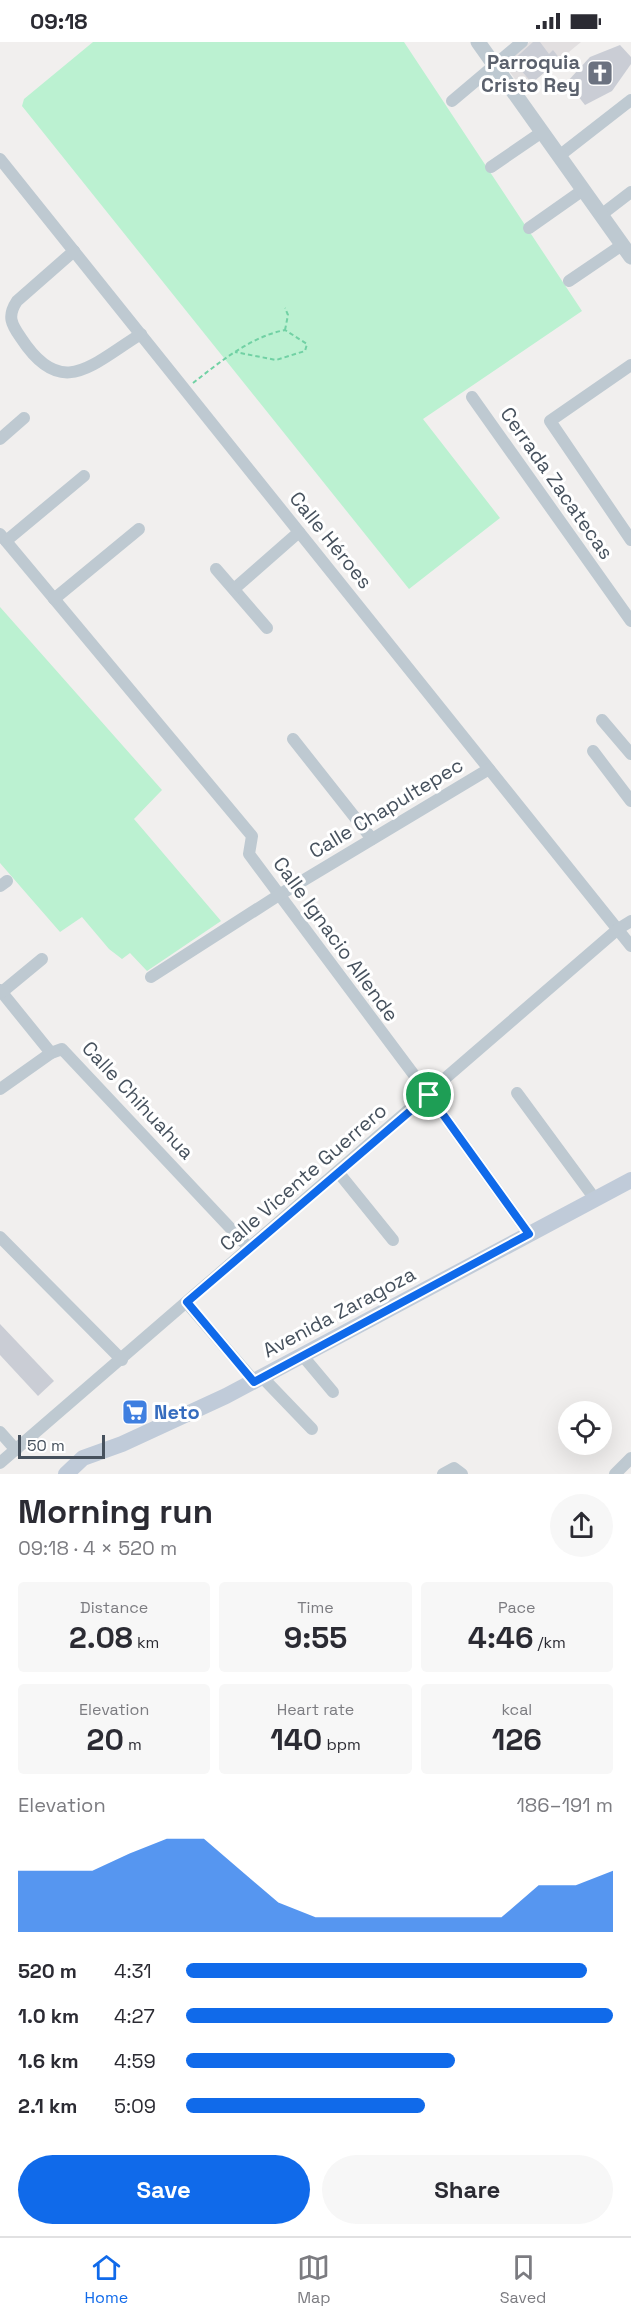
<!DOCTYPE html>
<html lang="en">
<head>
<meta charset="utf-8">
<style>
  :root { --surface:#fff; --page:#f7f7f7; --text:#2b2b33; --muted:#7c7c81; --line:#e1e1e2; --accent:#106aea }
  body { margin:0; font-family:"Space Grotesk",sans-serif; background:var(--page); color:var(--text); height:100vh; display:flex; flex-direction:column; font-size:22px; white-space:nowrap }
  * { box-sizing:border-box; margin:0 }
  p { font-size:20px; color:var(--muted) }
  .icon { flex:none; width:33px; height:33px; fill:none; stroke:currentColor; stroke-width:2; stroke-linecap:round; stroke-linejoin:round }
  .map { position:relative; height:1432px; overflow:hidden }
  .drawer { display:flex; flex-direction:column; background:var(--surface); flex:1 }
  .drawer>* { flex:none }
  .buttons { position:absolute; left:558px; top:1359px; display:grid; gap:12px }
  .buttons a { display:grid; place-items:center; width:54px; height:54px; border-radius:50%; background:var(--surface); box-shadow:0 6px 24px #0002; font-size:30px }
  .scale { position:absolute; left:18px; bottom:15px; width:87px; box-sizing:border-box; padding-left:6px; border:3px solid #46515d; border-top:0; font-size:16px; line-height:21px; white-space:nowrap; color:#46515d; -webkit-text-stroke:4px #fff; paint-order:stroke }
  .pin { position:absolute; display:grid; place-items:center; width:51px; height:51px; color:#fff; margin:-26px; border:3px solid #fff; border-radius:50%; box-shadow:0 2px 6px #0007 }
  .round { display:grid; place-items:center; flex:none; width:63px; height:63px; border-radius:32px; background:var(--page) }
  .headline { display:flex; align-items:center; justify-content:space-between; height:102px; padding:0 18px }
  h1 { font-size:33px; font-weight:600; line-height:45px }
  .metrics { display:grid; grid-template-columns:repeat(3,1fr); gap:9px; height:102px; padding:6px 18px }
  .metrics div { display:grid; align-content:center; border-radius:6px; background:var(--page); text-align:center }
  .metrics b { font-size:30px; font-weight:600 }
  .metrics small { font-size:16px; font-weight:400 }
  .metrics p { font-size:16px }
  .chart { height:168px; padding:12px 18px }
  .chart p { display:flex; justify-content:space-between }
  .chart svg { width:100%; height:108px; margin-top:6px; fill:var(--accent); opacity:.7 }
  .primary-button { display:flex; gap:12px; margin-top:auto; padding:12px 18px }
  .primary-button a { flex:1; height:69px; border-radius:36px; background:var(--accent); color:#fff; font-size:24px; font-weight:600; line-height:69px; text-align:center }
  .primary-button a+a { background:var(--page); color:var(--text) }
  ul { padding:0 18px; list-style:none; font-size:20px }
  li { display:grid; grid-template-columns:96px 72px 1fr; align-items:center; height:45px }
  li i { height:15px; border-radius:8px; background:var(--accent) }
  .status { display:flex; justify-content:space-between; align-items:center; height:42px; padding:0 30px; background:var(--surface); direction:ltr }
  .status svg { height:16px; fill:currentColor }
  .tabs { display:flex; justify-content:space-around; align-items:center; height:84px; border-top:2px solid var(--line); background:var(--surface); font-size:16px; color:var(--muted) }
  .tabs a { display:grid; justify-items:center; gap:3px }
  .tabs .on { color:var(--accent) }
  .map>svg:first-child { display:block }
  .education { fill:#e2dfe0 }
  .green { fill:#bbf1d1 }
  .building { fill:#cacdd5 }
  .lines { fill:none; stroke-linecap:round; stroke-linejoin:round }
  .path { stroke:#71d1a4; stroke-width:2; stroke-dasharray:4.5 3; stroke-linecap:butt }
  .minor { stroke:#bec9d1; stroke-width:12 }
  .tertiary { stroke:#bec9d1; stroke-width:15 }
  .secondary { stroke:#c0cbd9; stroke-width:16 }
  .route-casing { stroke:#fff; stroke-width:12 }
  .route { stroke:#106aea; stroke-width:8 }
  .labels { text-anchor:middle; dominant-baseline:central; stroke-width:6; stroke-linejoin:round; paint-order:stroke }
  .worship-label { font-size:20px; font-weight:bold; fill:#5b616d; stroke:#fff; text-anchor:end }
  .street-label { font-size:20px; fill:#46515d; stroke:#fff }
  .shop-label { font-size:20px; font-weight:bold; fill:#366cbe; stroke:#fff; text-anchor:start }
</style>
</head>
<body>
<div class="status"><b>09:18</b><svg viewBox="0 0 49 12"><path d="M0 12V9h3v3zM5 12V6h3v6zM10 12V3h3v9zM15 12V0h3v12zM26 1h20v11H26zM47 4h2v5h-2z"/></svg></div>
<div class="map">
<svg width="631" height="1432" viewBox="0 0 631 1432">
  <rect width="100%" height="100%" fill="#f1efee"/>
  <path class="education" d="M529,0H581L523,48L504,22Z"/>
  <g class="green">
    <path d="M93,0H404L582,269L423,377L500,476L409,547L22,64L24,57Z"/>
    <path d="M0,565L162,748L134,777L221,879L147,929L130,911L122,917L109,907L82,875L60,890L0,821Z"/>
  </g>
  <g class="building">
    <path d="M533,0H540L549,12L553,8L560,17L532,41L520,27L516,30L509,22Z"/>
    <path d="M620,3L631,15V22L612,49L585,63L567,40L590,15Z"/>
    <path d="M0,1282L54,1339L38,1354L0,1313Z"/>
  </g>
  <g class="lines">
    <g class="path">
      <path d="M285,288L288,273L285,266"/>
      <path d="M193,341C220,320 250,295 285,288L307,302L305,309L276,318L235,310"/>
    </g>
    <g class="minor">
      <path d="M452,59L522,0"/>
      <path d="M559,114L631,58"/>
      <path d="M0,117L631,904"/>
      <path d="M491,125L542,90"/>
      <path d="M601,173L631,150"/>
      <path d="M529,186L583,148"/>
      <path d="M74,209L17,259C7,274 11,282 21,296C62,359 92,322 141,292"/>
      <path d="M569,239L622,203"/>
      <path d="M631,323L550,379L631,498"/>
      <path d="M472,355L631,579"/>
      <path d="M0,397L24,376"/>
      <path d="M0,492L252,794L249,812L429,1053L529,1192"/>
      <path d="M6,499L84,434"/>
      <path d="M216,527L267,586"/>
      <path d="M234,547L299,490"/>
      <path d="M54,557L139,487"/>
      <path d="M602,678L631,712"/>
      <path d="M293,697L372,797"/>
      <path d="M593,709L631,759"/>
      <path d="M0,844L7,839"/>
      <path d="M151,935L279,853L489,727"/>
      <path d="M0,948L51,1011"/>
      <path d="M2,950L42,917"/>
      <path d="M0,1047L51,1011L62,1007L249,1206"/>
      <path d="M517,1051L595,1157"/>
      <path d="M338,1130L393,1198"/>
      <path d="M0,1195L122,1318"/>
      <path d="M187,1261L254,1339"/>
      <path d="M302,1313L333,1350"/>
      <path d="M262,1335L312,1387"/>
      <path d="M0,1390L16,1408"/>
      <path d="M0,1421L618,887L631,879"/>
      <path d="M443,1432L454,1426L462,1432"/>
      <path d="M615,1432L631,1416"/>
    </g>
    <path class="tertiary" d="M478,0L631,215"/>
    <path class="secondary" d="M66,1432L83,1416L122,1402L226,1354L631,1138"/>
  </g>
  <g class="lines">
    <defs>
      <path id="route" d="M429,1053L529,1192L254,1340L187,1260Z"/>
    </defs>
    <use href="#route" class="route-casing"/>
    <use href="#route" class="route"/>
  </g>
  <defs>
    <symbol id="church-square" viewBox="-11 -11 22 22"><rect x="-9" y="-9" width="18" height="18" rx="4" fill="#6b7280" stroke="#fff"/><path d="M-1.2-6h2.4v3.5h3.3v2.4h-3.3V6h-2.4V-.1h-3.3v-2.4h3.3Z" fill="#fff"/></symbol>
    <symbol id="supermarket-square" viewBox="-11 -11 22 22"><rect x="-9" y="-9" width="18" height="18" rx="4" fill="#3f7fe0" stroke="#fff"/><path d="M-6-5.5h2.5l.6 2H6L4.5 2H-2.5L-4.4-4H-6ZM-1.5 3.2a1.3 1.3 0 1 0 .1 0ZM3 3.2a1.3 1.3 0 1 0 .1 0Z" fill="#fff"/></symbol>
  </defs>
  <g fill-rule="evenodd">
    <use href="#church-square" x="585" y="16" width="30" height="30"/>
    <use href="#supermarket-square" x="120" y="1355" width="30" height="30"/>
  </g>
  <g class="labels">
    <g class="worship-label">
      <text x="580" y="20">Parroquia<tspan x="580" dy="23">Cristo Rey</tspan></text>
    </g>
    <g class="street-label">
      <text transform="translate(557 441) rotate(55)">Cerrada Zacatecas</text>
      <text transform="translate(331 498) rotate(51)">Calle Héroes</text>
      <text transform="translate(386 766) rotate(-31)">Calle Chapultepec</text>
      <text transform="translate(336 897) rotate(54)">Calle Ignacio Allende</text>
      <text transform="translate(138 1058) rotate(47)">Calle Chihuahua</text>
      <text transform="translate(303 1135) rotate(-41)">Calle Vicente Guerrero</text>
      <text transform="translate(339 1270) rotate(-28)">Avenida Zaragoza</text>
    </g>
    <g class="shop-label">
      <text x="154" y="1370">Neto</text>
    </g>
  </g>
</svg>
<div class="buttons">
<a><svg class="icon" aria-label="locate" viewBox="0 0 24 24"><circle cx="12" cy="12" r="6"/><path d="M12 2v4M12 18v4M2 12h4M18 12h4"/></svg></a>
</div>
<div class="scale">50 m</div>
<div class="pin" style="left:429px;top:1053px;background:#1e9e55"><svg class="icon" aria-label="arrive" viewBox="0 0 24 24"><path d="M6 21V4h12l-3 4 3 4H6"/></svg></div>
</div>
<section class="drawer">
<div class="headline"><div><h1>Morning run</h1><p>09:18 · 4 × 520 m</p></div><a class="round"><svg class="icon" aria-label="share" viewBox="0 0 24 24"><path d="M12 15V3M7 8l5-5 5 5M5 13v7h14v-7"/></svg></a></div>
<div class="metrics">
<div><p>Distance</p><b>2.08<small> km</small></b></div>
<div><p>Time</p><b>9:55</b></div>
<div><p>Pace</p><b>4:46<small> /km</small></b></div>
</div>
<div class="metrics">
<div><p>Elevation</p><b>20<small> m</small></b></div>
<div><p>Heart rate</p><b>140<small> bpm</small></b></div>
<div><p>kcal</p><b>126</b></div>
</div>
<div class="chart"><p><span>Elevation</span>186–191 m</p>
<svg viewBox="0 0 160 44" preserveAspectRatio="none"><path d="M0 44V19L10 19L20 19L30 12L40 6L50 6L60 19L70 32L80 38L90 38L100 38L110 38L120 38L130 38L140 25L150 25L160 19V44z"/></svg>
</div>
<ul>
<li><b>520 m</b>4:31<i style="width:94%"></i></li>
<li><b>1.0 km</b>4:27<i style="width:100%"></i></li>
<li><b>1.6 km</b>4:59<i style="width:63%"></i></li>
<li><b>2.1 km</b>5:09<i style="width:56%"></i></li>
</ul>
<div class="primary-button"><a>Save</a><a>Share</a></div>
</section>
<nav class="tabs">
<a class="on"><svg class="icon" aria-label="home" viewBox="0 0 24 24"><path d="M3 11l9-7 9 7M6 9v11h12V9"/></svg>Home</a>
<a><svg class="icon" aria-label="map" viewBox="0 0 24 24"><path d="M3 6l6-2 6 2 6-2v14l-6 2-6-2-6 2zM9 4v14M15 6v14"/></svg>Map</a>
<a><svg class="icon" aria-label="saved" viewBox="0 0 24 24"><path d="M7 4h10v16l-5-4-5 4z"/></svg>Saved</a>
</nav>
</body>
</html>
